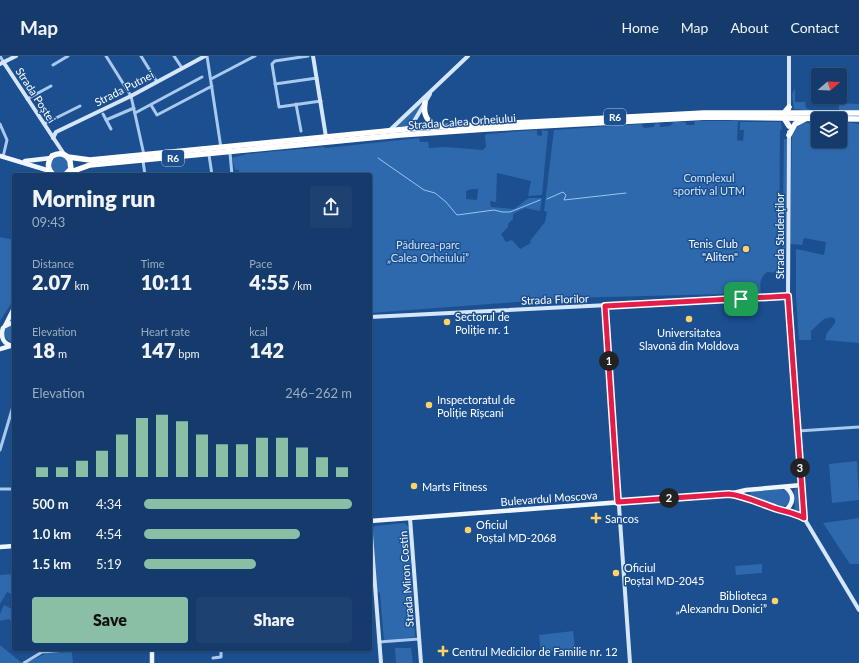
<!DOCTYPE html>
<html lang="en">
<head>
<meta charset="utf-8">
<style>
  :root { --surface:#143b6b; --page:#1d4271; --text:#f1f3f6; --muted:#9dadc1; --line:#33557e; --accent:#8abfa5 }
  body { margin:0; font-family:Lato,sans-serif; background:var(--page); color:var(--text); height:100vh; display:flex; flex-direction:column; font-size:15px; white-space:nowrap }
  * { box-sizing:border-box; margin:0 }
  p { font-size:13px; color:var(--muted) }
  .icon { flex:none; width:22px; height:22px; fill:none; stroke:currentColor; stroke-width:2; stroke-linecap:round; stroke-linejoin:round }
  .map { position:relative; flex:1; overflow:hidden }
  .panel { position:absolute; left:12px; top:117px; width:360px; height:478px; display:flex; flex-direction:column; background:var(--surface); border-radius:4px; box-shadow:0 1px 3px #0004,0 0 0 1px var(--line) }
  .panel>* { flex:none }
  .needle { width:26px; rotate:71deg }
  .controls { position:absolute; left:811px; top:12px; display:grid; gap:8px }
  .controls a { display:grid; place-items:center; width:36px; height:36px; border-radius:4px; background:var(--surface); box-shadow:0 1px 3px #0004,0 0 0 1px var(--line); font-size:20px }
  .pin { position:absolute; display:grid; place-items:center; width:34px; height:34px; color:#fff; margin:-17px; border-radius:8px; box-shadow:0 2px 6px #0006 }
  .km { position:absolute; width:20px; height:20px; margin:-10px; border-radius:50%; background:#222; color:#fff; font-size:11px; line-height:20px; text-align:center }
  .round { display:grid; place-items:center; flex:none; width:42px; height:42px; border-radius:4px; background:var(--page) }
  .headline { display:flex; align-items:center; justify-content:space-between; height:68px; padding:0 20px }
  h1 { font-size:22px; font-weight:800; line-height:30px }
  .stats { display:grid; grid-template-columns:repeat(3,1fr); gap:6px; height:68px; padding:4px 20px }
  .stats div { display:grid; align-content:center }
  .stats b { font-size:20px; font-weight:800 }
  .stats small { font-size:11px; font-weight:400 }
  .stats p { font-size:11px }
  .chart { height:112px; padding:8px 20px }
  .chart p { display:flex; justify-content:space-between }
  .chart svg { width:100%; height:72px; margin-top:4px; stroke:var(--accent); stroke-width:6 }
  .button { display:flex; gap:8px; margin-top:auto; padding:8px 20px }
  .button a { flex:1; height:46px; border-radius:4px; background:var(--accent); color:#111; font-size:16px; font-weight:800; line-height:46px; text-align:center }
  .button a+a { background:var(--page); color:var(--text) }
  ul { padding:0 20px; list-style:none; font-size:13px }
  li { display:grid; grid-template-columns:64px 48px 1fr; align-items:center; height:30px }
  li i { height:10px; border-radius:5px; background:var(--accent) }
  header { display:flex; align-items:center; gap:24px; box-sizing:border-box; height:56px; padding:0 20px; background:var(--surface); border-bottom:1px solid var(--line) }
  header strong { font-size:19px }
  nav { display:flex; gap:22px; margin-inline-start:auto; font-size:14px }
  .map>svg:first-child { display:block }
  .green { fill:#2e69ad; fill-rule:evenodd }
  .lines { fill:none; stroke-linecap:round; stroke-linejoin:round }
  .stream { stroke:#9cc4f0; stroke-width:1 }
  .street { stroke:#a9c9ee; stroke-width:3 }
  .secondary { stroke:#d6e6fa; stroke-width:4 }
  .primary { stroke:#f0f6ff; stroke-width:4.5 }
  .highway { stroke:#fff; stroke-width:5.5 }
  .route-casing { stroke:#fff; stroke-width:8 }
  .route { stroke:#e11d48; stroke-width:5 }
  .poi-dot { fill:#ffd166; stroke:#1b4f8f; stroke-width:1.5 }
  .labels { text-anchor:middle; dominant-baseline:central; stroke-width:3; stroke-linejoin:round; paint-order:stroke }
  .shield { fill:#1b4f8f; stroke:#bbcadd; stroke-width:1 }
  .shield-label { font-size:10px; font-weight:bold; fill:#fff }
  .street-label { font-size:11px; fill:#fff; stroke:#1b4f8f }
  .park-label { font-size:11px; fill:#cfe3fa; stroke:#1b4f8f }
  .poi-label { font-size:11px; fill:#fff; stroke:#1b4f8f; text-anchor:start }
</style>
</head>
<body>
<header>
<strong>Map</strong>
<nav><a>Home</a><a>Map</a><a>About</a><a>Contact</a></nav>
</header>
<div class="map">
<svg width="859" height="607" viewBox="0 0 859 607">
  <rect width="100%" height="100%" fill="#1b4f8f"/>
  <g class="green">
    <path d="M795,32V46H805L806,52L813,55L794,53L792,38Z"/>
    <path d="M428,40L409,70L396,71Z"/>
    <path d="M839,47L859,48V56L839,55Z"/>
    <path d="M695,65H738L737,84L743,85L744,74H740V66H781L782,74H780L779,217L767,216C759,223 760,227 761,237L570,242L370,257V119H240L238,113L235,114L232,102L247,98L323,91L326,92L419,82L420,86H428L429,92L446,91L483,94L486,91L485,79L487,78L537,74V79L542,80V74L548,75L542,139L528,140L531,125L497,117L496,146L490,145L491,151L514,153L529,142H542L540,155L525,152L513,158V163L508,168V171L501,178L506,186L512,184L520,193L531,187L530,185L545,166L547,156L544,155L554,74L641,68L644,72L653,71L656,67L660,68V71L670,70L674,66H686V69H694ZM472,133H478L477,144L466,143V135Z"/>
    <path d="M840,65L859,68V287L825,284L827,277L835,267V263L832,261L824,263L811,275V284H799L796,240V193L824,199L826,186L804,182L802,189L790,188L792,78L796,69L802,67H818V85H840Z"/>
    <path d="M784,83H787L785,219L782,221Z"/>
    <circle cx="60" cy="109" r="9"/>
    <path d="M0,181L14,184V243L0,265Z"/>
    <path d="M14,269V286C5,285 2,278 7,271Z"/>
    <path d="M857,405L859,444L832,447L829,408Z"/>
    <path d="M796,432L800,434L802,454L798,457L795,454L794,434Z"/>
    <path d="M782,433L788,436L790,442L787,449L782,451L750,440L749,438L751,436Z"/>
    <path d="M859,462V508H850L823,467Z"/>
    <path d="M404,467L409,471L415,581L384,585L380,537L377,536L372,472L375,470Z"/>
    <path d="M762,508V517L736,519L735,510Z"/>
    <path d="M14,518V539L7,536L0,548V519Z"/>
    <path d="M4,549L14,554V568L9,563L0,565V558Z"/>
    <path d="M573,575L575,593L541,596L539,579Z"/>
    <path d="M0,589L22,607H0Z"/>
    <path d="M395,592H411L413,607H396Z"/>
    <path d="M72,596L73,607H26L47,597Z"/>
  </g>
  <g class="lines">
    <g class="stream">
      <path d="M378,102L424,134L435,137L446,146L457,159L494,154L502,156H510L540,144"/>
      <path d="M547,143L563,136L566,139L564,144L626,137"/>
    </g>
    <g class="street">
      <path d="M0,0L4,7"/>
      <path d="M106,0L131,40L144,99"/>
      <path d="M141,0L157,26"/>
      <path d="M174,0L182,12"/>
      <path d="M207,0L221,92"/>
      <path d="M308,0L275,5L272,8L279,51L321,45"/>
      <path d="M53,9L68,0"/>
      <path d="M211,23L255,0"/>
      <path d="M275,28L317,22"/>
      <path d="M27,43L51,30"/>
      <path d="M296,48L301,75"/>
      <path d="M151,49L157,59L212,30"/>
      <path d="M135,57L202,21"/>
      <path d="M103,58L111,73"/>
      <path d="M106,64L134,52"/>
      <path d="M0,68L7,84L3,101"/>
      <path d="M44,68L80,50"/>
      <path d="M230,97L232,119"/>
      <path d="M209,99L212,119"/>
      <path d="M143,105L145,119"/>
      <path d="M798,375L859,371"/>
      <path d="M0,394L14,347"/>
      <path d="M0,433H14"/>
      <path d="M379,586L419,583"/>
      <path d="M213,602L221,601V593"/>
      <path d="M24,607L42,596L79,593"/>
    </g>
    <g class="secondary">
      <path d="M313,0L326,81"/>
      <path d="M4,7L64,98"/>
      <path d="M0,8L16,0"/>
      <path d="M789,54V0"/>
      <path d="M390,74L468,0"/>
      <path d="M409,74L430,38"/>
      <path d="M789,76L788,240L804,462L859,554"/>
      <path d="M53,82L56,76L131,40L205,0"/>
      <path d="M605,250L630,607"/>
      <path d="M370,261L788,240"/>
      <path d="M410,462L421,607"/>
      <path d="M370,465L381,607"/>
    </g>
    <g class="primary">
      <path d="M0,100L50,115"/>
      <path d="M25,105L51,102"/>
      <path d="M5,270L14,252"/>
      <path d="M5,270L14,266"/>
      <path d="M3,272C0,282 4,289 14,290"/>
      <path d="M0,293L10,290"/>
      <path d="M732,438C748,440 762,449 778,453C787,456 795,457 804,462"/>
      <path d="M785,455C794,447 795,438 785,431"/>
      <path d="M370,465L729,438L746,434L802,429"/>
      <path d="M0,491L14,490"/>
      <path d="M152,593V607"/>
    </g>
    <g class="highway">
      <path d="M425,47C423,58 427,68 439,69"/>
      <path d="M784,57L789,51"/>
      <path d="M784,62L789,70"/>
      <path d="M789,79L795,68L805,63"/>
      <path d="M68,101L90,104L417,72L704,57H859"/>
      <path d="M68,117L90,109L400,79L487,73L708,61L859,63"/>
      <path d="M54,119C47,114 47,107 52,100C59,96 66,97 70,105L71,113L65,119"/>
    </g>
  </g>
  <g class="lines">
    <defs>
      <path id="route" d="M788,240L804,462C795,457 787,456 777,453C761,448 746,440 729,438L618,446L605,250Z"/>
    </defs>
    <use href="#route" class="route-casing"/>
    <use href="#route" class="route"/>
  </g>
  <g class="poi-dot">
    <circle cx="746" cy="193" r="4"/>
    <circle cx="689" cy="263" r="4"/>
    <circle cx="447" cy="266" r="4"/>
    <circle cx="429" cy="349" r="4"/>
    <circle cx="414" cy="430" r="4"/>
    <path d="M594 456h4v4h4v4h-4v4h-4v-4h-4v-4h4z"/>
    <circle cx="468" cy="474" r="4"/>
    <circle cx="616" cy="517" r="4"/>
    <circle cx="775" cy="545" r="4"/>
    <path d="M441 589h4v4h4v4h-4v4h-4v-4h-4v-4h4z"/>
  </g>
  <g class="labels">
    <g class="shield">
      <rect x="604" y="53" width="22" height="16" rx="3"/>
      <rect x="162" y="94" width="22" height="16" rx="3"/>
    </g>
    <g class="shield-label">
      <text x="615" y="61">R6</text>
      <text x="173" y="102">R6</text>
    </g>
    <g class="street-label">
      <text transform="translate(124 32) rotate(-27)">Strada Putnei</text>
      <text transform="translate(36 39) rotate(57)">Strada Poștei</text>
      <text transform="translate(462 65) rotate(-4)">Strada Calea Orheiului</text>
      <text transform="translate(779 180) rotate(-90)">Strada Studenților</text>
      <text transform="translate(555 243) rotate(-2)">Strada Florilor</text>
      <text transform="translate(549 442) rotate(-4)">Bulevardul Moscova</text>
      <text transform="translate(406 523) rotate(-94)">Strada Miron Costin</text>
    </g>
    <g class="park-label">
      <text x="709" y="121">Complexul<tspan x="709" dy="13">sportiv al UTM</tspan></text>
      <text x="428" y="188">Pădurea-parc<tspan x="428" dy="13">„Calea Orheiului”</tspan></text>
    </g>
    <g class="poi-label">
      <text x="738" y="187" text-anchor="end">Tenis Club<tspan x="738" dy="13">"Aliten"</tspan></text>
      <text x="455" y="260">Sectorul de<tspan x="455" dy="13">Poliție nr. 1</tspan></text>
      <text x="689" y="276" text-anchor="middle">Universitatea<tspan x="689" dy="13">Slavonă din Moldova</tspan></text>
      <text x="437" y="343">Inspectoratul de<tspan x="437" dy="13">Poliție Rîșcani</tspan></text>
      <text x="422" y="430">Marts Fitness</text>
      <text x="605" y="462">Sancos</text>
      <text x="476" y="468">Oficiul<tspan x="476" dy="13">Poștal MD-2068</tspan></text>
      <text x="624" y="511">Oficiul<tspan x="624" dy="13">Poștal MD-2045</tspan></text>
      <text x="767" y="539" text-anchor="end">Biblioteca<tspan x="767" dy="13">„Alexandru Donici”</tspan></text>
      <text x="452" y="595">Centrul Medicilor de Familie nr. 12</text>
    </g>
  </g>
</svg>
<div class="controls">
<a><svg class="needle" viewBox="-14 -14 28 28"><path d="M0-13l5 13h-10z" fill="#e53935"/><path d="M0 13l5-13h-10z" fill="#9dadc1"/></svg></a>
<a><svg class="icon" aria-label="layers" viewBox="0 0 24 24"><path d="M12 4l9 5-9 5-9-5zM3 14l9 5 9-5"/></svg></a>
</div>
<div class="pin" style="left:741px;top:243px;background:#1e9e55"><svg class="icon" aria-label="arrive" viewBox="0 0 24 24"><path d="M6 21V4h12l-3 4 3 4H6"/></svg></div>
<b class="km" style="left:609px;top:305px">1</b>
<b class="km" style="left:669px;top:442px">2</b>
<b class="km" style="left:800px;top:412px">3</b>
<section class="panel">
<div class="headline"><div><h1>Morning run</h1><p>09:43</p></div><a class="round"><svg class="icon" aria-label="share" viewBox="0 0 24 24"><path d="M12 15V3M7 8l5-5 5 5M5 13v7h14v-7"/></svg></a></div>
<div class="stats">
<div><p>Distance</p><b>2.07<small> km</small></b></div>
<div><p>Time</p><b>10:11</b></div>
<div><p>Pace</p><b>4:55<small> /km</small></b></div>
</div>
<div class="stats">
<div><p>Elevation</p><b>18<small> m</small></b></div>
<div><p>Heart rate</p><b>147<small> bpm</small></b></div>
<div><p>kcal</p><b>142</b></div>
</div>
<div class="chart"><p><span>Elevation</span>246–262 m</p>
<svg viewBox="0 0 160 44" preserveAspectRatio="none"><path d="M5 44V38M15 44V38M25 44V34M35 44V28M45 44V18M55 44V8M65 44V6M75 44V10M85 44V18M95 44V24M105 44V24M115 44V20M125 44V20M135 44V26M145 44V32M155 44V38"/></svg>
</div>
<ul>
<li><b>500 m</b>4:34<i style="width:100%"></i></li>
<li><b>1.0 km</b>4:54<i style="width:75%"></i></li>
<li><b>1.5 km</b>5:19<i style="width:54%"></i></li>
</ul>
<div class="button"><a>Save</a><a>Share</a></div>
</section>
</div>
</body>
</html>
